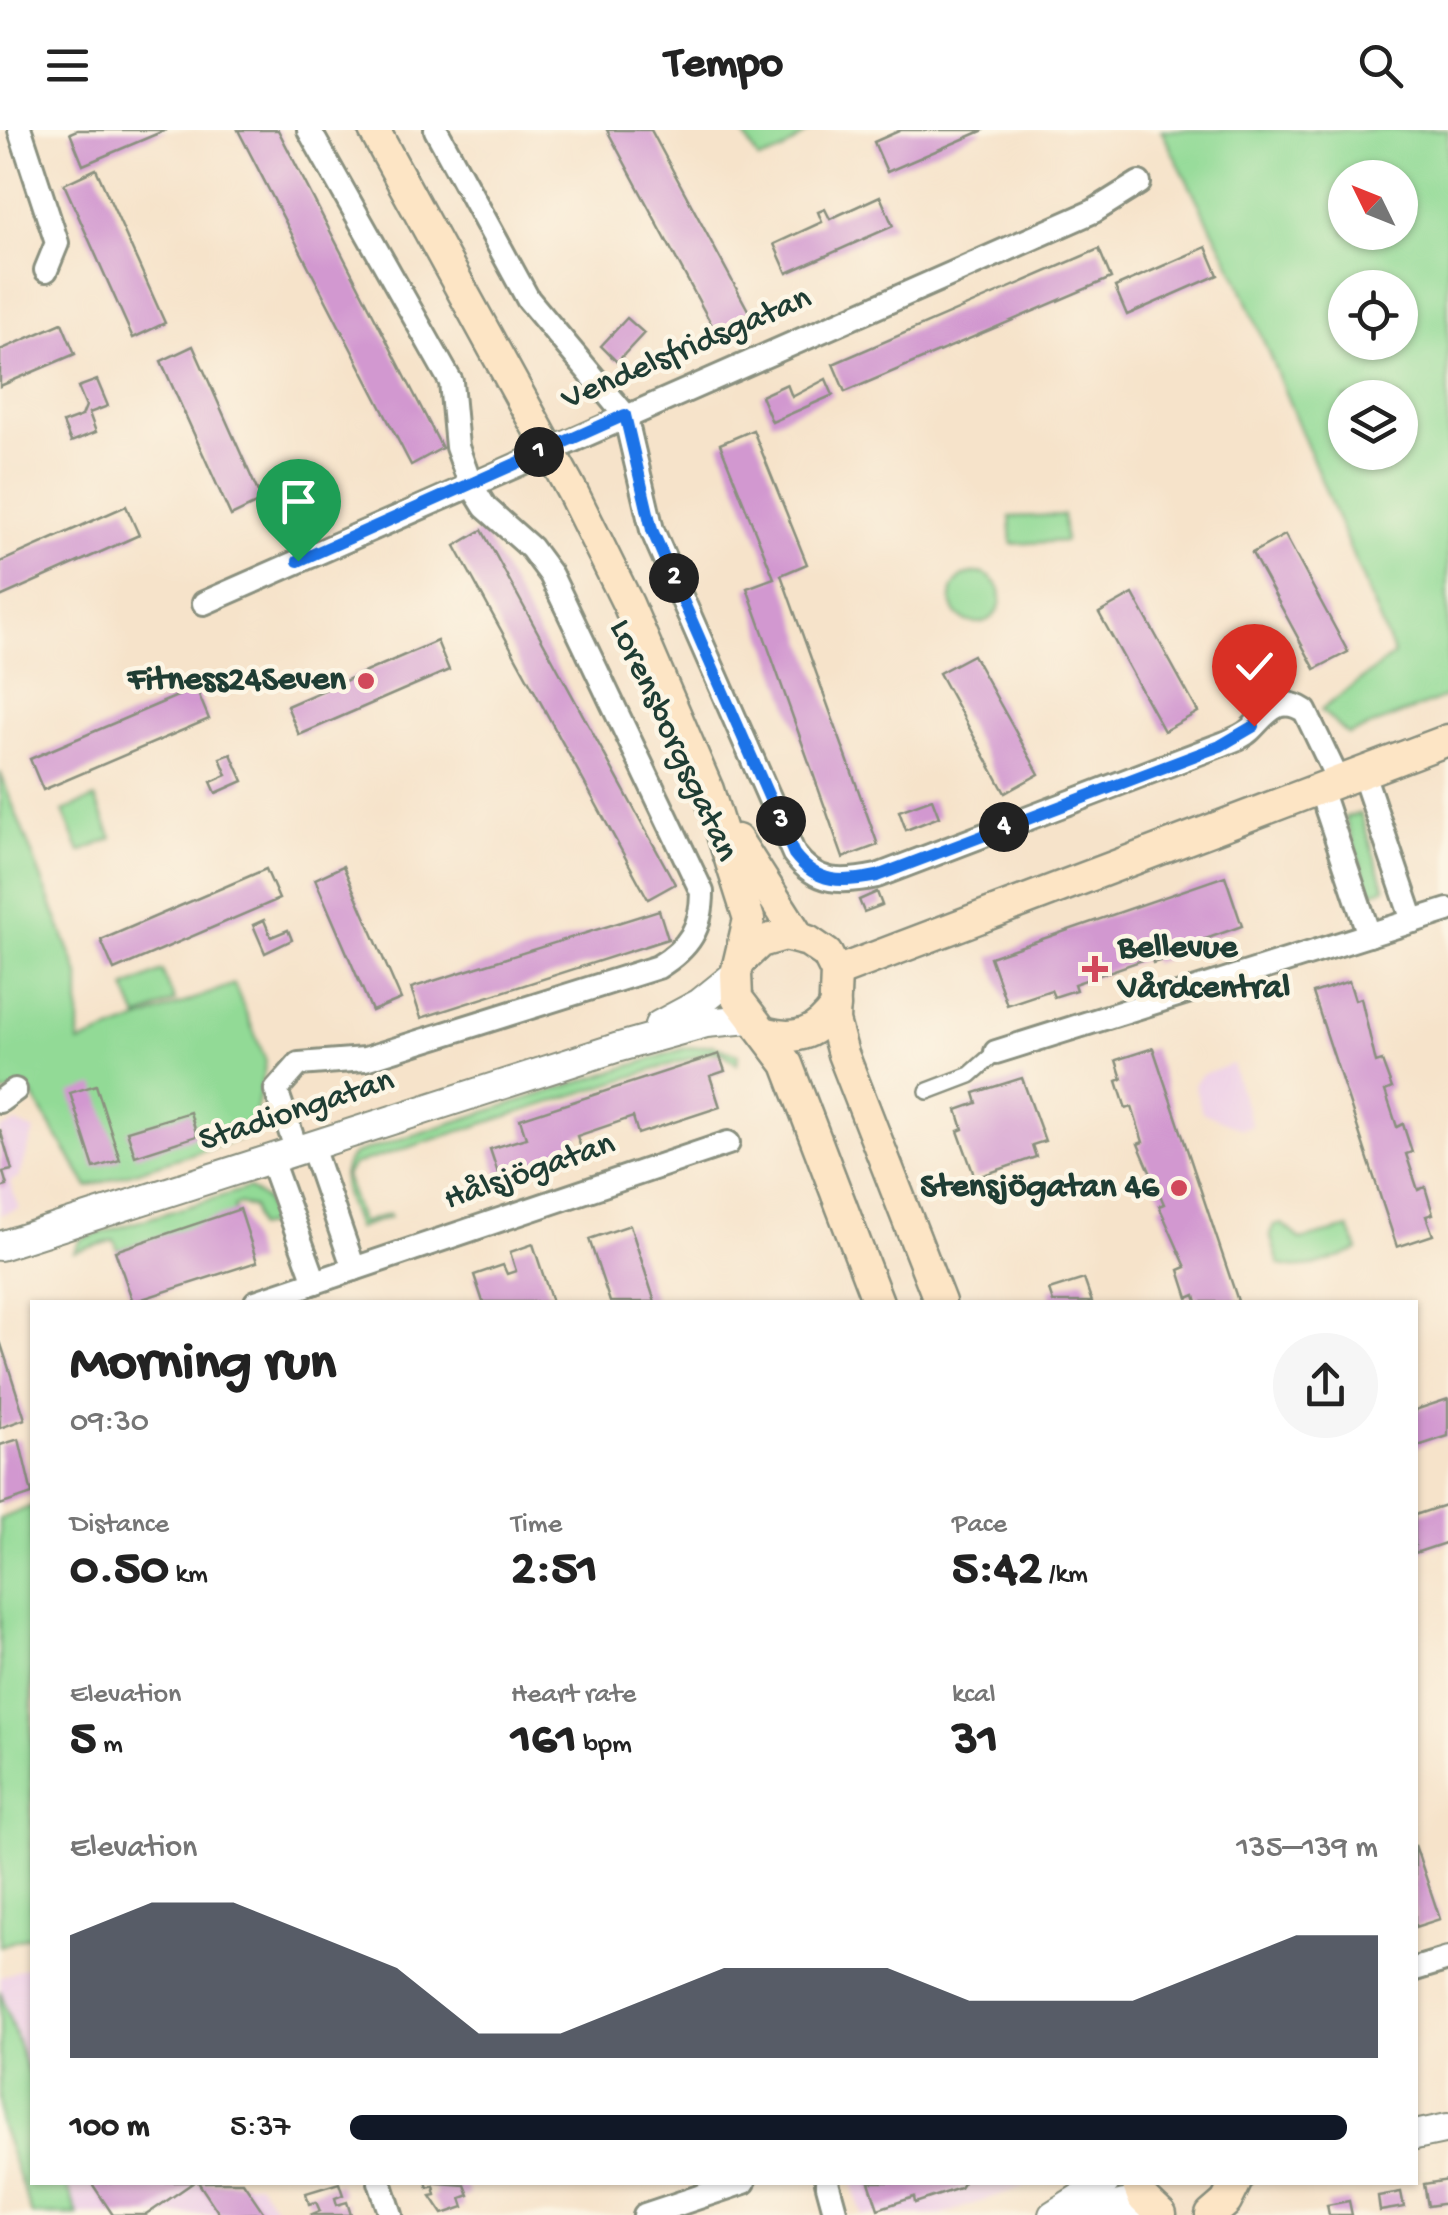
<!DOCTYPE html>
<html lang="en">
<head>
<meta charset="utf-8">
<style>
  :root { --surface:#fff; --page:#f6f6f6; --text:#222; --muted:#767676; --accent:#111827 }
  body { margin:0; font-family:"Gochi Hand",sans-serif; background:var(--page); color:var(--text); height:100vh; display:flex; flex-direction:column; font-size:38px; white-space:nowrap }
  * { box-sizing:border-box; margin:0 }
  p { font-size:32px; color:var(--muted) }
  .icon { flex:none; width:55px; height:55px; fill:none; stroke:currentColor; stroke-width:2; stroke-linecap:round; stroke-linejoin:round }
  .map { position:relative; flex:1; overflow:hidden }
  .panel { position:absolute; left:30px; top:1170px; width:1388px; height:885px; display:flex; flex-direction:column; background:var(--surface); border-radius:0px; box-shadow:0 2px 8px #0004 }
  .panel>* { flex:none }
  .needle { width:65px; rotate:313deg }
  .fabs { position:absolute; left:1328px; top:30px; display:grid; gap:20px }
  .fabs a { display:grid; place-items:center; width:90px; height:90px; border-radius:50%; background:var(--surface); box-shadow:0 2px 8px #0004; font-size:50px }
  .pin { position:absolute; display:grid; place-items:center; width:85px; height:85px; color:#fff; margin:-102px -42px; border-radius:50% 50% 50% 0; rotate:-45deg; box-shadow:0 0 10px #0007 }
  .pin .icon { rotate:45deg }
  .km { position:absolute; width:50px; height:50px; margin:-25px; border-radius:50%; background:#222; color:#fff; font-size:28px; line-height:50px; text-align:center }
  .round { display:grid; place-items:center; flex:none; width:105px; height:105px; border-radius:52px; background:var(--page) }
  .summary { display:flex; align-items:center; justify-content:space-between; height:170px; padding:0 40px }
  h1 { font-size:55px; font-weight:700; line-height:75px }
  .stats { display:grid; grid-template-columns:repeat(3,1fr); gap:15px; height:170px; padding:10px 40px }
  .stats div { display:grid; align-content:center }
  .stats b { font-size:50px; font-weight:700 }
  .stats small { font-size:28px; font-weight:400 }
  .stats p { font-size:28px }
  .chart { height:280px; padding:20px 40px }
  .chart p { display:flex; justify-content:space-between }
  .chart svg { width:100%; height:180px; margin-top:10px; fill:var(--accent); opacity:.7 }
  ul { padding:0 40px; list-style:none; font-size:32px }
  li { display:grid; grid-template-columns:160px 120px 1fr; align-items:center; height:75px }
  li i { height:25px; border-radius:12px; background:var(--accent) }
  header { display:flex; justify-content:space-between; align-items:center; height:130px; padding:0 40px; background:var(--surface); font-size:45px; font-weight:700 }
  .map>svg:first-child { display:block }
  .built { fill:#eed0e7 }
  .green { fill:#92da96; stroke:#588c65; stroke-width:2.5; fill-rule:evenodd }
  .building { fill:#d298d0 }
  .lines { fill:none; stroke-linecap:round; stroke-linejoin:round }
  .pedestrian-casing { stroke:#8a907f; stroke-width:20 }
  .minor-casing { stroke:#8a907f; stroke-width:28 }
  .tertiary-casing { stroke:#8a907f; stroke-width:32 }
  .secondary-casing { stroke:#8a907f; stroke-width:35 }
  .pedestrian { stroke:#fff; stroke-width:15 }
  .minor { stroke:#fff; stroke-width:22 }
  .tertiary { stroke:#fff; stroke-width:28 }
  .secondary { stroke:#fde5c5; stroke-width:30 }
  .route-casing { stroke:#fff; stroke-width:20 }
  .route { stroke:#1a73e8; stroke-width:12 }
  .poi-dot { fill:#d1495b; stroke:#fcf5e5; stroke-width:4 }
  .labels { text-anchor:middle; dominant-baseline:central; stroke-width:9; stroke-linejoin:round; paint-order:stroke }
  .street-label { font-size:35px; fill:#1f3d34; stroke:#fcf5e5 }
  .poi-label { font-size:35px; font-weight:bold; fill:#1f3d34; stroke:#fcf5e5; text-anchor:end }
</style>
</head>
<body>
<header><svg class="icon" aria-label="menu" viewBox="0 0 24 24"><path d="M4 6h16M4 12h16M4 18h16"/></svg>Tempo<svg class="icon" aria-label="search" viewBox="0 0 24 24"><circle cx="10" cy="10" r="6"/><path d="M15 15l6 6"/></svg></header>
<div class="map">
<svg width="1448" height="2085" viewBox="0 0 1448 2085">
  <rect width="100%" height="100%" fill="#fcf5e5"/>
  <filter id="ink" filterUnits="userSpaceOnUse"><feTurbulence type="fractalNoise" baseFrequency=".01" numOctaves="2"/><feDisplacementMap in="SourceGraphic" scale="20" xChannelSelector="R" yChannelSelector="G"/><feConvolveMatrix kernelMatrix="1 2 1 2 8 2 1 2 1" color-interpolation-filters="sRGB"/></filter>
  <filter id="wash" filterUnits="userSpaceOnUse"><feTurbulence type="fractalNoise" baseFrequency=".0048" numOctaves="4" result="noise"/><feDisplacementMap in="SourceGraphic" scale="40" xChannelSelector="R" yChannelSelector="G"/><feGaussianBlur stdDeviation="2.25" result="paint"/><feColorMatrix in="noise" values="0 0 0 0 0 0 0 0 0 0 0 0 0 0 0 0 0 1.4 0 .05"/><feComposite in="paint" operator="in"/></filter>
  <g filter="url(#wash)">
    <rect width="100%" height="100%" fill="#f6e3ca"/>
    <g class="built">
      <path d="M1232,934L1252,996L1241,999L1202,982L1194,954L1201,945Z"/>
      <path d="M17,993L34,1001L19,1048L10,1052L19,1079L0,1085V999Z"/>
      <path d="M32,1835V1955L0,1861V1847Z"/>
      <path d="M852,2052L1034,2053L942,2085H862Z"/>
      <path d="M66,2053H258L281,2085H78Z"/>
    </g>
    <g class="green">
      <path d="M741,0H811L781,22L759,30Z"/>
      <path d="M1161,0H1448V566L1348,605L1321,580L1394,525L1237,147ZM1345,48H1400V102H1345ZM1345,158H1400V212H1345ZM1345,268H1400V322H1345Z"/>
      <path d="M1063,385L1065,411L1012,414L1010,387Z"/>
      <circle cx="976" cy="468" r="25"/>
      <path d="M0,642L79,845V913L234,854L266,931L253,998L247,1006L88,1057L28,958L0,964Z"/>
      <path d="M95,668L112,708L80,722L63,681Z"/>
      <path d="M1360,683L1385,758L1370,763L1345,687Z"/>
      <path d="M162,841L175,871L138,888L125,858Z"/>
      <path d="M713,915L738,924L737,934L723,923L710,922L353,1035L345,1046L361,1093L389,1084L390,1087L357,1098C349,1073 332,1045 354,1024L686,918Z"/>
      <path d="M248,1058L266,1070L274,1101L266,1095L257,1097L253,1077L238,1074L234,1077L236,1085L118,1120L114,1110L74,1122L81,1109Z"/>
      <path d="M1282,1094L1301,1110L1349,1098L1358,1120C1335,1129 1303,1144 1279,1134L1270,1104L1274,1095Z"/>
      <path d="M32,1376V1805L0,1816V1389Z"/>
      <path d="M0,1861L32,1955V2052L66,2053L78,2085H32L0,1993Z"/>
    </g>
    <g id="blocks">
      <g class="building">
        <path d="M77,0H166L83,35L70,3Z"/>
        <path d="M238,0H278L442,318L411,335Z"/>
        <path d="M607,0H651L756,195L722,214Z"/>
        <path d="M901,0H984L887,42L874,12Z"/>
        <path d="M96,39L165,193L133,208L64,54Z"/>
        <path d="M880,66L893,96L787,143L774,114L822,92L818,82L825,79L830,89Z"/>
        <path d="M1206,117L1218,145L1127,185L1115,157Z"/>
        <path d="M1099,119L1111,148L845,262L833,234Z"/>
        <path d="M627,188L644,203L617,232L601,216Z"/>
        <path d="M62,193L75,224L0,256V220Z"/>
        <path d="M193,216L262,371L231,386L161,231Z"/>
        <path d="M826,249L833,265L772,292L761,266L787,254L792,267Z"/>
        <path d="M97,250L108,276L89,283L96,302L71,312L63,293L82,286L86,276L78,257Z"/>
        <path d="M753,300L807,434L781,445L878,715L843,728L747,458L774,448L720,314Z"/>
        <path d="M126,376L139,405L0,467V432Z"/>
        <path d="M482,400L675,754L648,769L455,416Z"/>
        <path d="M1285,405L1348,522L1315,539L1252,423Z"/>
        <path d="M1133,464L1198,582L1164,601L1099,483Z"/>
        <path d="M437,511L449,540L299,605L287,576Z"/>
        <path d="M973,525L1039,644L1005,663L939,543Z"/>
        <path d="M196,558L209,589L43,660L30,629Z"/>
        <path d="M231,624L243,651L216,663L211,652L227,645L220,628Z"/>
        <path d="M932,669L939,687L906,700L899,681Z"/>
        <path d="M343,736L401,869L372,881L315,749Z"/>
        <path d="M266,739L279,769L114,840L101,810Z"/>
        <path d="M1225,746L1242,796L1183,817L1185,823L1153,833L1151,827L1074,854L1076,860L1054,867L1051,860L1007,875L990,827Z"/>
        <path d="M877,762L882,775L864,782L859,770Z"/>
        <path d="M659,780L668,809L421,888L411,858Z"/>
        <path d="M264,790L271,807L288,800L292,810L265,823L253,795Z"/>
        <path d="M1349,851L1355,870L1361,868L1376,933L1382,931L1392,958L1385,961L1397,997L1403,994L1412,1022L1406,1024L1418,1060L1425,1057L1433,1084L1426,1086L1433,1105L1397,1117L1313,863Z"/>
        <path d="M1153,918L1238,1171L1235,1172H1197L1195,1165L1188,1168L1179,1140L1186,1137L1159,1076L1164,1074L1138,1014L1143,1012L1132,977L1126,979L1117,951L1122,949L1116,930Z"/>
        <path d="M719,924L725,941L710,946L720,977L638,1004L633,987L577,1006L582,1021L501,1052L490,1019L526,1008L520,989Z"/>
        <path d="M1022,948L1045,1011L1032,1015L1036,1027L975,1048L958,1001L963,999L957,980L977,973L974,963Z"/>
        <path d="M96,955L120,1030L94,1038L70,963Z"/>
        <path d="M190,982L197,1006L135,1026L127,1001Z"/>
        <path d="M0,999L12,1040L3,1042L7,1056L0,1058Z"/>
        <path d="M240,1079L257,1132L133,1172L115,1121Z"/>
        <path d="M630,1095L655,1172H610L589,1109Z"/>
        <path d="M533,1114L552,1172H483L474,1145L503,1135L507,1144L516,1141L510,1122Z"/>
        <path d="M1084,1149L1092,1172H1053L1049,1160Z"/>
        <path d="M1,1214L25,1289L0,1298V1215Z"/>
        <path d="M1448,1269V1306L1415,1317V1280Z"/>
        <path d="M19,1309L32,1364L0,1375V1315Z"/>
        <path d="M1448,1374V1412L1415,1423V1385Z"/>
        <path d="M1415,1715L1440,1789L1415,1797Z"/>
        <path d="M1448,2050V2073L1428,2076L1424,2054Z"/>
        <path d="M91,2052H194L146,2085H113Z"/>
        <path d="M198,2052H243L264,2083L220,2085Z"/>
        <path d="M426,2052L465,2055L469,2065L461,2068L464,2077L443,2084L431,2066L436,2065L434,2056L428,2058Z"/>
        <path d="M869,2052H964L960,2058L915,2073L914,2067L878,2079Z"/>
        <path d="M339,2053L343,2065L335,2068L337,2075L347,2072L351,2085H310L320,2081L316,2072L309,2074L306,2063Z"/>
        <path d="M1401,2062L1404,2077L1380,2081L1378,2066Z"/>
        <path d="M1349,2071L1352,2085H1329L1327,2075Z"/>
      </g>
    </g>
  </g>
  <g filter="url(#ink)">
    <use href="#blocks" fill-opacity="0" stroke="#8a907f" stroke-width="2.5"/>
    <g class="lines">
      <defs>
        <path id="pedestrian" d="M928,961L970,945L996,922"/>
        <g id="minor">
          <path d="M20,0L57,113L46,140"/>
          <path d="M436,0L528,169L625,285L652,400L794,724C817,755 842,753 877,746L1220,615C1230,611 1242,608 1250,600C1267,583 1279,564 1305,581L1339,652"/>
          <path d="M204,473L1094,81L1139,53"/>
          <path d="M1363,643L1413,791"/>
          <path d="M1320,659L1369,805"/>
          <path d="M996,922L1448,780"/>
          <path d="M0,971L15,960"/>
          <path d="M312,1017L354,1139"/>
          <path d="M297,1021L276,960L299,934L365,929L658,837C689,818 702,798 702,762L551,445L531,418L485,377L470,353L457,317L451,252L309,0"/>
          <path d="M271,1030L315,1152"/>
          <path d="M256,1172L728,1013"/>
          <path d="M1415,1839L1448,1829"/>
          <path d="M380,2052L391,2085"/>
          <path d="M827,2052L836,2085"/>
          <path d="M645,2085L744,2052"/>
        </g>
        <g id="tertiary">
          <path d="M659,895L700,873L736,844"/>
          <path d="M0,1116L616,918L706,893L749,889"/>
          <path d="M1415,2005L1448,1998"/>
          <path d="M1053,2085L1105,2052"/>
          <path d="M1080,2085L1124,2074L1153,2080"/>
        </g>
        <g id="secondary">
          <path d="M374,0L573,363L628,474L708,660L749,789L736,844L737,868L787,934L878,1172"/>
          <path d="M737,710L799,807"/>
          <path d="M741,830L760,812L785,805L808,811L827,824L836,842L834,891L843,924L940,1172"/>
          <path d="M836,842L1448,610"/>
          <path d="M767,903C798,911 817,903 835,877"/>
          <path d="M1137,2052L1143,2068L1161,2085"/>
          <path d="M1211,2085L1226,2072L1236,2052"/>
        </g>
      </defs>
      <use href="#pedestrian" class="pedestrian-casing"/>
      <use href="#minor" class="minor-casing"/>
      <use href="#tertiary" class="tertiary-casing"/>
      <use href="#secondary" class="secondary-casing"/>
      <use href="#pedestrian" class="pedestrian"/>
      <use href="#minor" class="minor"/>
      <use href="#tertiary" class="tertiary"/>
      <use href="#secondary" class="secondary"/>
    </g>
  </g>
  <g class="lines" filter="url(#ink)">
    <defs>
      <path id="route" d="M298,431L625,285L652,400L794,724C817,754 842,753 877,746L1220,616L1254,596"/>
    </defs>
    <use href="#route" class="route-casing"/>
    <use href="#route" class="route"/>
  </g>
  <g class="poi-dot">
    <circle cx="366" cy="551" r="10"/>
    <path d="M1090 824h10v10h10v10h-10v10h-10v-10h-10v-10h10z"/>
    <circle cx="1179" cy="1058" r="10"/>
  </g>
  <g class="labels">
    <g class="street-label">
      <text transform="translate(687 220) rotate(-23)">Vendelsfridsgatan</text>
      <text transform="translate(672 611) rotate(65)">Lorensborgsgatan</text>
      <text transform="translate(297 982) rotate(-18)">Stadiongatan</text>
      <text transform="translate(530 1043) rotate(-19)">Hålsjögatan</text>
    </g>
    <g class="poi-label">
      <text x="346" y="551">Fitness24Seven</text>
      <text x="1118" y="819" text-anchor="start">Bellevue<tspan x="1118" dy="40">Vårdcentral</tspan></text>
      <text x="1159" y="1058">Stensjögatan 46</text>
    </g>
  </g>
</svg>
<div class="fabs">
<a><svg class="needle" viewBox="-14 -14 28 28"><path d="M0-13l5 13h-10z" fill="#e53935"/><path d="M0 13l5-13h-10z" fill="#767676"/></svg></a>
<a><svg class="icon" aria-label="locate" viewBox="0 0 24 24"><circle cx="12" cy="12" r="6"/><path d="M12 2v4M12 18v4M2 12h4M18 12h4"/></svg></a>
<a><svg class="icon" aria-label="layers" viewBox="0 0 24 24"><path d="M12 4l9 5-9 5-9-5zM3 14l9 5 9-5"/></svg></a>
</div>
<div class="pin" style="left:298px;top:431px;background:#1e9e55"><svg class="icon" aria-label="arrive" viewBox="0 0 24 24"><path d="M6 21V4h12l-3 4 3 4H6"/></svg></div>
<div class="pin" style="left:1254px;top:596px;background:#d93025"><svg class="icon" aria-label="check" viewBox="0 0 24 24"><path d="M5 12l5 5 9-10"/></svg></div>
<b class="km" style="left:539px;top:322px">1</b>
<b class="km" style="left:674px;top:448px">2</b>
<b class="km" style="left:781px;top:691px">3</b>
<b class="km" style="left:1004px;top:697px">4</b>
<section class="panel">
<div class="summary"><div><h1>Morning run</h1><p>09:30</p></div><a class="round"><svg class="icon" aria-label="share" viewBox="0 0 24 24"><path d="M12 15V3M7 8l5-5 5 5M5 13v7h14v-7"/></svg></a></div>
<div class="stats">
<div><p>Distance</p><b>0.50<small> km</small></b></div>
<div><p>Time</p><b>2:51</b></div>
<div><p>Pace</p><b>5:42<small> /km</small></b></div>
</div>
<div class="stats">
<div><p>Elevation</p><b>5<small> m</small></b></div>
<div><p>Heart rate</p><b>161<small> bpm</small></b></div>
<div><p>kcal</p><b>31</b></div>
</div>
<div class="chart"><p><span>Elevation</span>135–139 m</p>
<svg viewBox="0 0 160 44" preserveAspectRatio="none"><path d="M0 44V14L10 6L20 6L30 14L40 22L50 38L60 38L70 30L80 22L90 22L100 22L110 30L120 30L130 30L140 22L150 14L160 14V44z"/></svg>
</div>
<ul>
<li><b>100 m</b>5:37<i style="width:97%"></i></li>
</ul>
</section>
</div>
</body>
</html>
